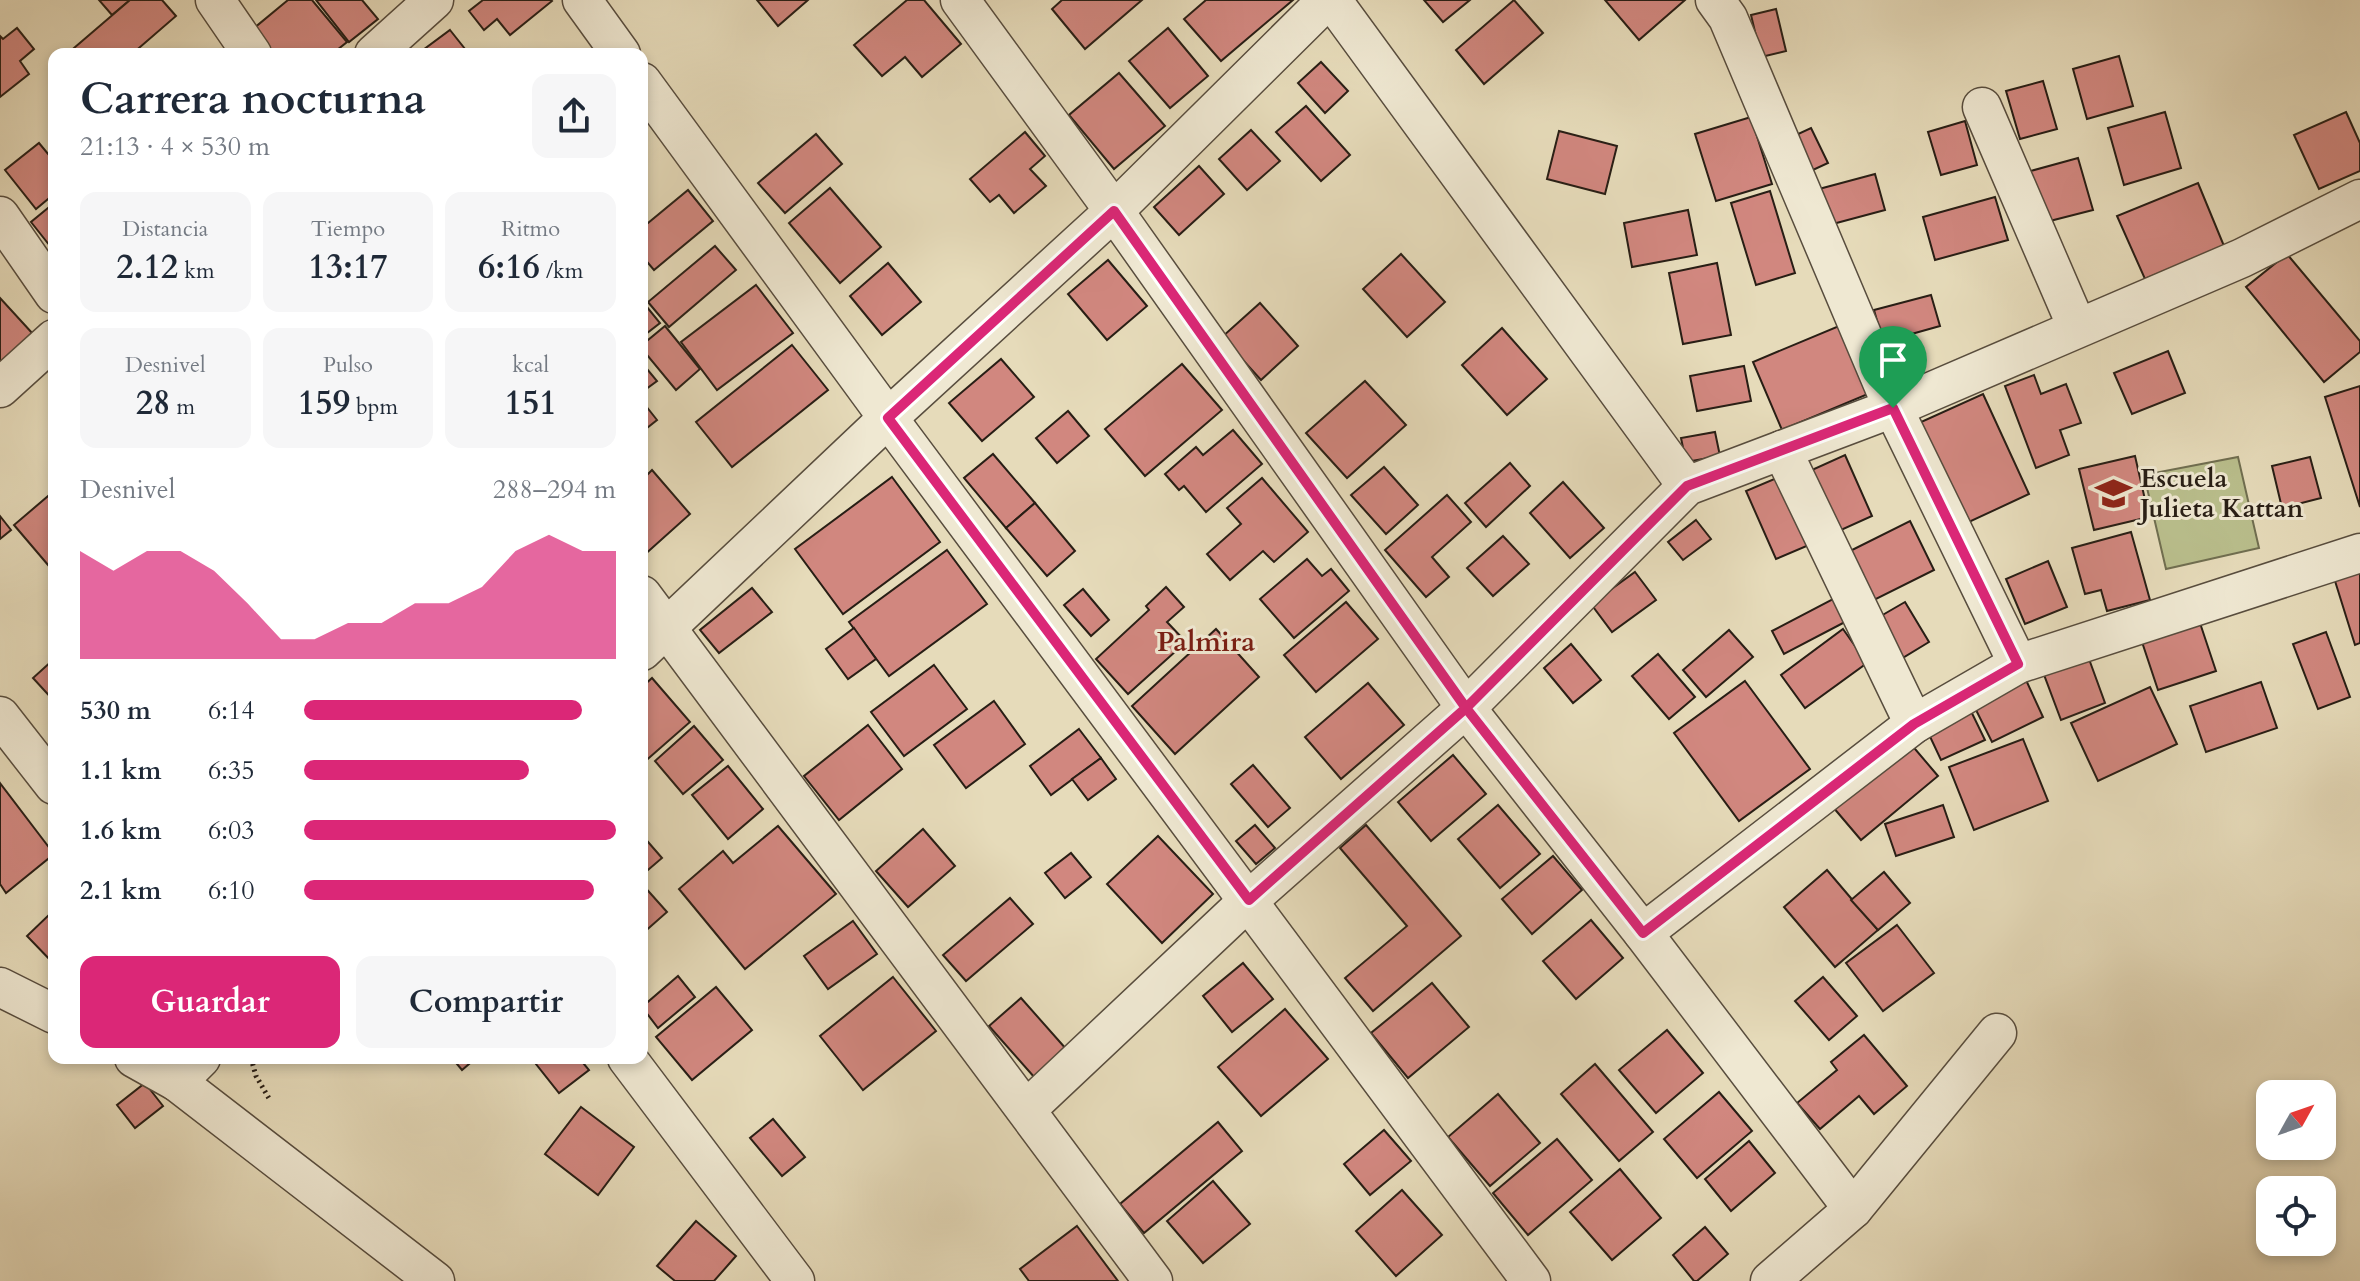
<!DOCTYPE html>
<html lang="es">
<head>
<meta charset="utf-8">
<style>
  :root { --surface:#fff; --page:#f6f6f7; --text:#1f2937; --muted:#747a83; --accent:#db2777 }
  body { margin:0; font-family:Cardo,serif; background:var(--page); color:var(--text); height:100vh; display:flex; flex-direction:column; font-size:30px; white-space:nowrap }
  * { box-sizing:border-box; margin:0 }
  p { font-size:26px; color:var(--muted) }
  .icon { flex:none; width:44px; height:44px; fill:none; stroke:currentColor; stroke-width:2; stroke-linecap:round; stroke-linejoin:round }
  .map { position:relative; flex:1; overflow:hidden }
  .side { position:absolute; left:48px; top:48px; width:600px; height:1016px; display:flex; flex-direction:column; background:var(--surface); border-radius:16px; box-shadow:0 4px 12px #0003 }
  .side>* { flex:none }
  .needle { width:52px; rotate:50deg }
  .controls { position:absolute; left:2256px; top:1080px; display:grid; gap:16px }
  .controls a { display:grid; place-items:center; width:80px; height:80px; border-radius:16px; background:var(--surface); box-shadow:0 4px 12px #0003; font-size:40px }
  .pin { position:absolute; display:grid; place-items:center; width:68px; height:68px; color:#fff; margin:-82px -34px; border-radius:50% 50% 50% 0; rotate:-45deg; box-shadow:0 0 8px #0007 }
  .pin .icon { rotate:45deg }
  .round { display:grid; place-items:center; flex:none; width:84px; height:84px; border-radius:16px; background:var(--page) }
  .overview { display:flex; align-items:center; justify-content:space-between; height:136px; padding:0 32px }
  h1 { font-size:44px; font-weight:700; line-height:60px }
  .metrics { display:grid; grid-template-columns:repeat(3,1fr); gap:12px; height:136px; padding:8px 32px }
  .metrics div { display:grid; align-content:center; border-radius:16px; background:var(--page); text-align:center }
  .metrics b { font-size:34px; font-weight:700 }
  .metrics small { font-size:22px; font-weight:400 }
  .metrics p { font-size:22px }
  .chart { height:224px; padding:16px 32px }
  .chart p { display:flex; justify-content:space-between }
  .chart svg { width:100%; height:144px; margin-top:8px; fill:var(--accent); opacity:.7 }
  .cta { display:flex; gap:16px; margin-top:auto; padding:16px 32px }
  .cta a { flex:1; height:92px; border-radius:16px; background:var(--accent); color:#fff; font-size:32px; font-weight:700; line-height:92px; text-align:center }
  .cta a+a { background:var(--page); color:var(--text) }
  ul { padding:0 32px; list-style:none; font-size:26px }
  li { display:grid; grid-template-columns:128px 96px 1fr; align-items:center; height:60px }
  li i { height:20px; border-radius:10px; background:var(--accent) }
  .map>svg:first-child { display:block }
  .green { fill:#b9be8c; stroke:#706e50; stroke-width:2 }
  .building { fill:#d1877f; stroke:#281e15; stroke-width:2 }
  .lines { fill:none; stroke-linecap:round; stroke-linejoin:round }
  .minor-casing { stroke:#584d3e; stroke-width:41 }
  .path { stroke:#281e15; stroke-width:5; stroke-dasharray:2 4; stroke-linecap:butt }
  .minor { stroke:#efe8d2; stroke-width:38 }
  .route-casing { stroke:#fff; stroke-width:16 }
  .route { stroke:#db2777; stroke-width:10 }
  .labels { text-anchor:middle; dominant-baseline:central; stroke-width:6; stroke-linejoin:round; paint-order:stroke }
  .poi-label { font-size:26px; font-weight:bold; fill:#281e15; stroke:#efe8d2; text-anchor:start }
  .neighbourhood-label { font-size:28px; font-weight:bold; fill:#7a1f14; stroke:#efe8d2 }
</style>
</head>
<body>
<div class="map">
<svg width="2360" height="1281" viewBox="0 0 2360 1281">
  <rect width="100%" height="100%" fill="#e6dbba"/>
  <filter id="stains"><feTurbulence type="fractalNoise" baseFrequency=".0025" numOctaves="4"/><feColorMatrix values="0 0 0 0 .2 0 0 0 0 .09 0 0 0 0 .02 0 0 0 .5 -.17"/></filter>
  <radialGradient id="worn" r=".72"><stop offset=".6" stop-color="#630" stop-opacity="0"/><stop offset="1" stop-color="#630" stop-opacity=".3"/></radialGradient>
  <path class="green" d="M2238,457L2259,548L2166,569L2144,475Z"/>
  <g class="building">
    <path d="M99,0H130L112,15Z"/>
    <path d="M130,0H162L176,16L132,54H67Z"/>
    <path d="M288,0H312L347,42L332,54H273L253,29Z"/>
    <path d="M316,0H362L378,19L349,42Z"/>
    <path d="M483,0H551L552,1L510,35L497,19L484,30L469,11Z"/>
    <path d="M757,0H808L778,26Z"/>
    <path d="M907,0H924L961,44L922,77L905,57L882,76L854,45Z"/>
    <path d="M1062,0H1142L1085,49L1052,9Z"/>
    <path d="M1206,0H1293L1221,61L1184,19Z"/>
    <path d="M1424,0H1470L1443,22Z"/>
    <path d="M1514,0L1543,33L1484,84L1456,50Z"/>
    <path d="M1605,0H1685L1639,40Z"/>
    <path d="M1776,9L1786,51L1761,57L1751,15Z"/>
    <path d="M17,28L34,49L20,61L29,74L0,97V36L3,39Z"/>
    <path d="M1168,28L1208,76L1170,108L1129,61Z"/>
    <path d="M450,30L469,54H426L423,50Z"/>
    <path d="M2119,56L2133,106L2087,119L2073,69Z"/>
    <path d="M1321,62L1348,91L1325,113L1298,83Z"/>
    <path d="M1119,73L1165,126L1114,169L1069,115Z"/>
    <path d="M2043,81L2057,129L2020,139L2006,91Z"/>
    <path d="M1306,106L1350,155L1321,181L1276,132Z"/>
    <path d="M2165,112L2181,168L2124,185L2108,128Z"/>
    <path d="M2346,112L2360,143V171L2319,189L2294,135Z"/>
    <path d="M1751,117L1772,184L1716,201L1695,134Z"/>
    <path d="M1965,121L1977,165L1941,175L1928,132Z"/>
    <path d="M1811,128L1828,163L1800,176L1783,141Z"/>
    <path d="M1251,130L1280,161L1247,190L1219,159Z"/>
    <path d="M1559,131L1617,146L1605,194L1547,179Z"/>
    <path d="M1025,132L1045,156L1030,169L1046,186L1014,213L999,195L990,202L970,179Z"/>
    <path d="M816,134L842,164L785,213L758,183Z"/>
    <path d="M39,143L54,161V194L36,209L5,170Z"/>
    <path d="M2078,158L2093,210L2042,223L2027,172Z"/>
    <path d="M1199,166L1224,194L1179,235L1154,207Z"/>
    <path d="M1875,174L1885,210L1829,225L1819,189Z"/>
    <path d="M2198,183L2224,246L2145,279L2117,216Z"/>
    <path d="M830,188L881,247L840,283L789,223Z"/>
    <path d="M688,190L713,221L654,270L642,256V228Z"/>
    <path d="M1770,191L1795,273L1756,285L1731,203Z"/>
    <path d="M1995,197L2008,240L1935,260L1923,217Z"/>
    <path d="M54,203V251L31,222Z"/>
    <path d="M1688,210L1697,255L1632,267L1624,223Z"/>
    <path d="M715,246L736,270L669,327L648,302Z"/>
    <path d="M1401,254L1445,302L1407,337L1363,289Z"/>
    <path d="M2287,254L2360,341V352L2324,382L2246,287Z"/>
    <path d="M1108,260L1147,306L1107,340L1068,294Z"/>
    <path d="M888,263L921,302L882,335L850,296Z"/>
    <path d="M1717,263L1731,335L1683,344L1669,273Z"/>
    <path d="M756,285L793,333L717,390L681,342Z"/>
    <path d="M1931,295L1940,326L1883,342L1874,310Z"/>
    <path d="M0,298L33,334L0,364Z"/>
    <path d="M642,301L660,323L642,337Z"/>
    <path d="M1260,303L1298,346L1261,380L1222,337Z"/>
    <path d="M665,326L700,369L676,390L642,349V345Z"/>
    <path d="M1839,326L1868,394L1782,430L1753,362Z"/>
    <path d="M1502,328L1547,379L1507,415L1462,365Z"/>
    <path d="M792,345L828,390L732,467L696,422Z"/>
    <path d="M2168,351L2185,393L2132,414L2114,373Z"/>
    <path d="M1001,359L1034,397L982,441L949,403Z"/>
    <path d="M642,363L657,381L642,392Z"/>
    <path d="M1182,364L1222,410L1145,476L1105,429Z"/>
    <path d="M1744,366L1751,401L1697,411L1690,376Z"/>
    <path d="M2034,375L2041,394L2066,384L2081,423L2060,430L2069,455L2036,468L2005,386Z"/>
    <path d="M1365,381L1406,425L1347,478L1306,433Z"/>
    <path d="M2360,386V507L2325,397Z"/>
    <path d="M1983,394L2029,494L1956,528L1910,427Z"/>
    <path d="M642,401L657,420L642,432Z"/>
    <path d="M1068,411L1089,436L1057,463L1036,438Z"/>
    <path d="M1233,430L1262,464L1206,512L1184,486L1179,490L1165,474L1196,447L1203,455Z"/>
    <path d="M1715,432L1720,456L1686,462L1681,438Z"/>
    <path d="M993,454L1035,503L1006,528L964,478Z"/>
    <path d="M1845,455L1872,516L1830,535L1803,474Z"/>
    <path d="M2135,456L2149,517L2094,530L2079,469Z"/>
    <path d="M2310,457L2321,498L2282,508L2272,466Z"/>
    <path d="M1510,463L1530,486L1486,527L1465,503Z"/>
    <path d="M1384,467L1418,505L1386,534L1351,495Z"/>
    <path d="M652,470L690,514L642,557V480Z"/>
    <path d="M892,477L940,542L843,614L795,549Z"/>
    <path d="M1779,477L1809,545L1776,559L1746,491Z"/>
    <path d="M1262,478L1308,532L1274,562L1263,551L1230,580L1207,554L1241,524L1227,508Z"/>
    <path d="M1563,482L1604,528L1570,558L1530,513Z"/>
    <path d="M54,491V572L14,525Z"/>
    <path d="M1447,495L1471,522L1432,557L1449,577L1426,597L1385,550Z"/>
    <path d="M1035,503L1075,551L1047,576L1006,528Z"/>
    <path d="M0,516L11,530L0,539Z"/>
    <path d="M1696,520L1711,539L1683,560L1668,542Z"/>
    <path d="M1910,521L1934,570L1870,602L1846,553Z"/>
    <path d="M2131,532L2150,600L2107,611L2101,590L2085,594L2072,548Z"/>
    <path d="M1503,536L1529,564L1493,596L1467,568Z"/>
    <path d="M947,550L987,604L889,676L849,622Z"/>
    <path d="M2360,556V643L2355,645L2330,565Z"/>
    <path d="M1307,559L1322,576L1331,569L1349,591L1294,638L1260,599Z"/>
    <path d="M2048,561L2067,607L2025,624L2006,579Z"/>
    <path d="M1635,572L1656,600L1612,632L1591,604Z"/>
    <path d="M1166,587L1184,607L1167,622L1186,642L1128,694L1096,659L1149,610L1146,606Z"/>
    <path d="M752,588L772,612L719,653L700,630Z"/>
    <path d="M1083,589L1109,620L1091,636L1064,605Z"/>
    <path d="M1833,599L1845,622L1784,654L1772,631Z"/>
    <path d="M1346,602L1378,639L1316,692L1284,655Z"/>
    <path d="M1905,602L1929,642L1891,665L1867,624Z"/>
    <path d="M2195,608L2216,671L2158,690L2137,627Z"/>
    <path d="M854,628L876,659L848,679L826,649Z"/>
    <path d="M1216,629L1259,677L1175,754L1132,706Z"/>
    <path d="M1843,629L1867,663L1805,708L1781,675Z"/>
    <path d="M1729,630L1753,657L1706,697L1683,670Z"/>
    <path d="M2326,632L2350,697L2318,709L2293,644Z"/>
    <path d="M1571,644L1601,680L1573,703L1544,668Z"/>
    <path d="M2085,648L2105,703L2061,720L2040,664Z"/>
    <path d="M1658,654L1695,697L1669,719L1632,676Z"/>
    <path d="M54,659V701L33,678Z"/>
    <path d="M934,665L967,709L904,756L871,712Z"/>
    <path d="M652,678L690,722L642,764V687Z"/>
    <path d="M2026,680L2043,717L1992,742L1974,706Z"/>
    <path d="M1745,681L1810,769L1739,821L1674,733Z"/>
    <path d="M2261,682L2277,728L2206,752L2190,706Z"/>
    <path d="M1368,683L1404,725L1341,779L1305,737Z"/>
    <path d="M2150,687L2177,744L2098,781L2071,723Z"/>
    <path d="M994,701L1025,744L966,788L934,745Z"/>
    <path d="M1968,705L1985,740L1941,760L1925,726Z"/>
    <path d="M868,725L902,769L839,820L804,776Z"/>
    <path d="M694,726L723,760L683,794L655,761Z"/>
    <path d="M1079,729L1101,758L1051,795L1030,766Z"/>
    <path d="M1904,736L1938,776L1861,840L1827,800Z"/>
    <path d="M2023,739L2048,801L1974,830L1949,767Z"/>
    <path d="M1453,755L1486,794L1431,841L1398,802Z"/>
    <path d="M1101,758L1116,779L1088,800L1072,779Z"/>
    <path d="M1253,765L1290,808L1268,827L1231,784Z"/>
    <path d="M728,766L763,809L728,839L692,795Z"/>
    <path d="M0,783L54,854L6,893L0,884Z"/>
    <path d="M1498,805L1540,854L1500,888L1458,839Z"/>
    <path d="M1943,805L1954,837L1896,856L1885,824Z"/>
    <path d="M1255,825L1275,848L1256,864L1236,841Z"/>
    <path d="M1366,825L1461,936L1373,1011L1345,978L1407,926L1340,848Z"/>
    <path d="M778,826L836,894L745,969L679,889L723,851L733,863Z"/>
    <path d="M923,829L955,866L908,907L876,871Z"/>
    <path d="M642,835L662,858L642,875Z"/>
    <path d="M1158,836L1213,894L1162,943L1107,884Z"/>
    <path d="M1071,853L1091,877L1065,898L1045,873Z"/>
    <path d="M1553,856L1582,890L1532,934L1502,899Z"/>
    <path d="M1827,870L1878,930L1835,967L1784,907Z"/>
    <path d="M1884,872L1910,903L1878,930L1851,900Z"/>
    <path d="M642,884L667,912L642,934Z"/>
    <path d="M1010,898L1033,924L966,981L943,955Z"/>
    <path d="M54,910V964L27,936Z"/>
    <path d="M1591,920L1623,958L1576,999L1543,961Z"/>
    <path d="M853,921L877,954L828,989L804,956Z"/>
    <path d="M1897,925L1934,973L1883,1011L1846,963Z"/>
    <path d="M1243,963L1273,999L1232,1032L1203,996Z"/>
    <path d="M678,976L695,997L658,1028L642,1007Z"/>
    <path d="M893,977L936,1031L863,1090L820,1036Z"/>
    <path d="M1823,977L1857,1016L1829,1040L1795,1001Z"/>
    <path d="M1432,983L1469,1027L1408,1078L1371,1033Z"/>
    <path d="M716,987L752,1030L692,1080L656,1037Z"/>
    <path d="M1021,998L1067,1050L1035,1078L989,1026Z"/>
    <path d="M1285,1009L1328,1059L1261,1116L1218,1067Z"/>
    <path d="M1667,1030L1703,1073L1656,1113L1619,1070Z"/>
    <path d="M1864,1035L1907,1086L1874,1114L1859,1096L1820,1129L1797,1103L1837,1070L1831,1062Z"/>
    <path d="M452,1058H476L462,1070Z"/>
    <path d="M579,1058L589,1070L559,1093L532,1059Z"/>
    <path d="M1595,1064L1653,1132L1619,1161L1561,1094Z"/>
    <path d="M145,1083L163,1106L135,1128L117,1105Z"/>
    <path d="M1719,1092L1752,1131L1697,1178L1664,1139Z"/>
    <path d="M1498,1094L1540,1143L1490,1186L1448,1137Z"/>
    <path d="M581,1107L634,1147L598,1195L545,1154Z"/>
    <path d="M773,1119L805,1157L782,1176L750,1138Z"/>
    <path d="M1218,1122L1242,1151L1144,1233L1120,1204Z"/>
    <path d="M1384,1130L1411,1161L1370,1195L1344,1164Z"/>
    <path d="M1557,1139L1592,1180L1528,1235L1493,1193Z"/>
    <path d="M1749,1141L1775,1173L1731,1211L1705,1179Z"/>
    <path d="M1620,1169L1661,1218L1612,1260L1570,1212Z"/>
    <path d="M1213,1181L1250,1224L1203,1263L1167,1221Z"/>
    <path d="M1402,1190L1442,1235L1396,1276L1356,1231Z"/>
    <path d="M696,1221L736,1256L714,1281H675L657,1266Z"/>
    <path d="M1077,1226L1118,1281H1029L1020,1269Z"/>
    <path d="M1705,1227L1728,1254L1697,1281H1694L1673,1255Z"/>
  </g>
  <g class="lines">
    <defs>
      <g id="minor">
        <path d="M215,0L252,54"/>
        <path d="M582,0L621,54"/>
        <path d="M960,0L1114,211L1466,708L1643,933L1853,1209"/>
        <path d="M1332,0L1687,486"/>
        <path d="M1715,0L1728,18L1893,408L2018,664"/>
        <path d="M374,54L434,0"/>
        <path d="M642,82L888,418L1531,1281"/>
        <path d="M1982,107L2077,327"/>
        <path d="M0,216L54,294"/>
        <path d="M0,388L54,339"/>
        <path d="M1782,450L1914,724"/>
        <path d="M642,595L1153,1281"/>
        <path d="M642,651L888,418L1114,211L1327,0"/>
        <path d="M0,716L54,785"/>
        <path d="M1643,933L1914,724L2018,664L2360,553"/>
        <path d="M0,987L54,1014"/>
        <path d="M134,1058L177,1082L435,1281"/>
        <path d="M627,1058L795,1281"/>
        <path d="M177,1082L201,1058"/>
        <path d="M1027,1109L1249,900L1466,708L1687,486L1893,408L2242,258L2360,199"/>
        <path d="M1770,1281L1853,1209L1997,1033"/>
      </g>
    </defs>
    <use href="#minor" class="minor-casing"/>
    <path class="path" d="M251,1058L256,1076L270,1100"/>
    <use href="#minor" class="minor"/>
  </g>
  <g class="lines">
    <defs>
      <path id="route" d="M1893,408L1687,486L1466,708L1249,900L888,418L1114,211L1466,708L1643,933L1914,724L2018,664L1893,408"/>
    </defs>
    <use href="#route" class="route-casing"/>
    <use href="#route" class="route"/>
  </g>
  <defs>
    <symbol id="school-bare" viewBox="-9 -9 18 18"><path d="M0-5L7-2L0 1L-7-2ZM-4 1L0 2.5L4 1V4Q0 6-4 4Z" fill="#8f2418" stroke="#efe8d2" stroke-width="2.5" paint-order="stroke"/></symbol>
  </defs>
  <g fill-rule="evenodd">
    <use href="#school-bare" x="2088" y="468" width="51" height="51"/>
  </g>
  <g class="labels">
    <g class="poi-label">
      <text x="2140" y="478">Escuela<tspan x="2140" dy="30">Julieta Kattan</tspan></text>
    </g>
    <g class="neighbourhood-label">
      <text x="1206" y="642">Palmira</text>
    </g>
  </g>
  <rect width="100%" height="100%" filter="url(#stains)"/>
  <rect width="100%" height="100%" fill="url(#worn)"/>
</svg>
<div class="controls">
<a><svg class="needle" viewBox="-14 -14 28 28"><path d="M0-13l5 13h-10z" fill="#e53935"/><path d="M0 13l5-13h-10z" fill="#747a83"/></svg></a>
<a><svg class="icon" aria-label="locate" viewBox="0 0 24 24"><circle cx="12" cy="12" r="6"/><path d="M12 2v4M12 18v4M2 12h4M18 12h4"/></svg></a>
</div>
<div class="pin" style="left:1893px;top:408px;background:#1e9e55"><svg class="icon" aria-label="arrive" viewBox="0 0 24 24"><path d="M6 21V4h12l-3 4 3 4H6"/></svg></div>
<section class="side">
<div class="overview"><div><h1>Carrera nocturna</h1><p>21:13 · 4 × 530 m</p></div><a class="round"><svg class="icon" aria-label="share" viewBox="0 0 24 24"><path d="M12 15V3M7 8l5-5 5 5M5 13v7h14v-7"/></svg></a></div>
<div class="metrics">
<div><p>Distancia</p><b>2.12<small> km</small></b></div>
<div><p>Tiempo</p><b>13:17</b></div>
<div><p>Ritmo</p><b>6:16<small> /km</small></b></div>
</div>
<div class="metrics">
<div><p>Desnivel</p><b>28<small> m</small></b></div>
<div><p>Pulso</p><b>159<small> bpm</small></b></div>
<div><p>kcal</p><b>151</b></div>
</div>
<div class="chart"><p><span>Desnivel</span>288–294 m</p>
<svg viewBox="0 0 160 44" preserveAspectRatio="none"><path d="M0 44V11L10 17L20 11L30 11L40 17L50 27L60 38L70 38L80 33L90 33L100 27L110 27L120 22L130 11L140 6L150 11L160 11V44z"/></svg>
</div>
<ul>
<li><b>530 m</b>6:14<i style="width:89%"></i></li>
<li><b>1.1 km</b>6:35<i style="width:72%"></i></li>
<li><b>1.6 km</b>6:03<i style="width:100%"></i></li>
<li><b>2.1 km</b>6:10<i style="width:93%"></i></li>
</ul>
<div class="cta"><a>Guardar</a><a>Compartir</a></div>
</section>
</div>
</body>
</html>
